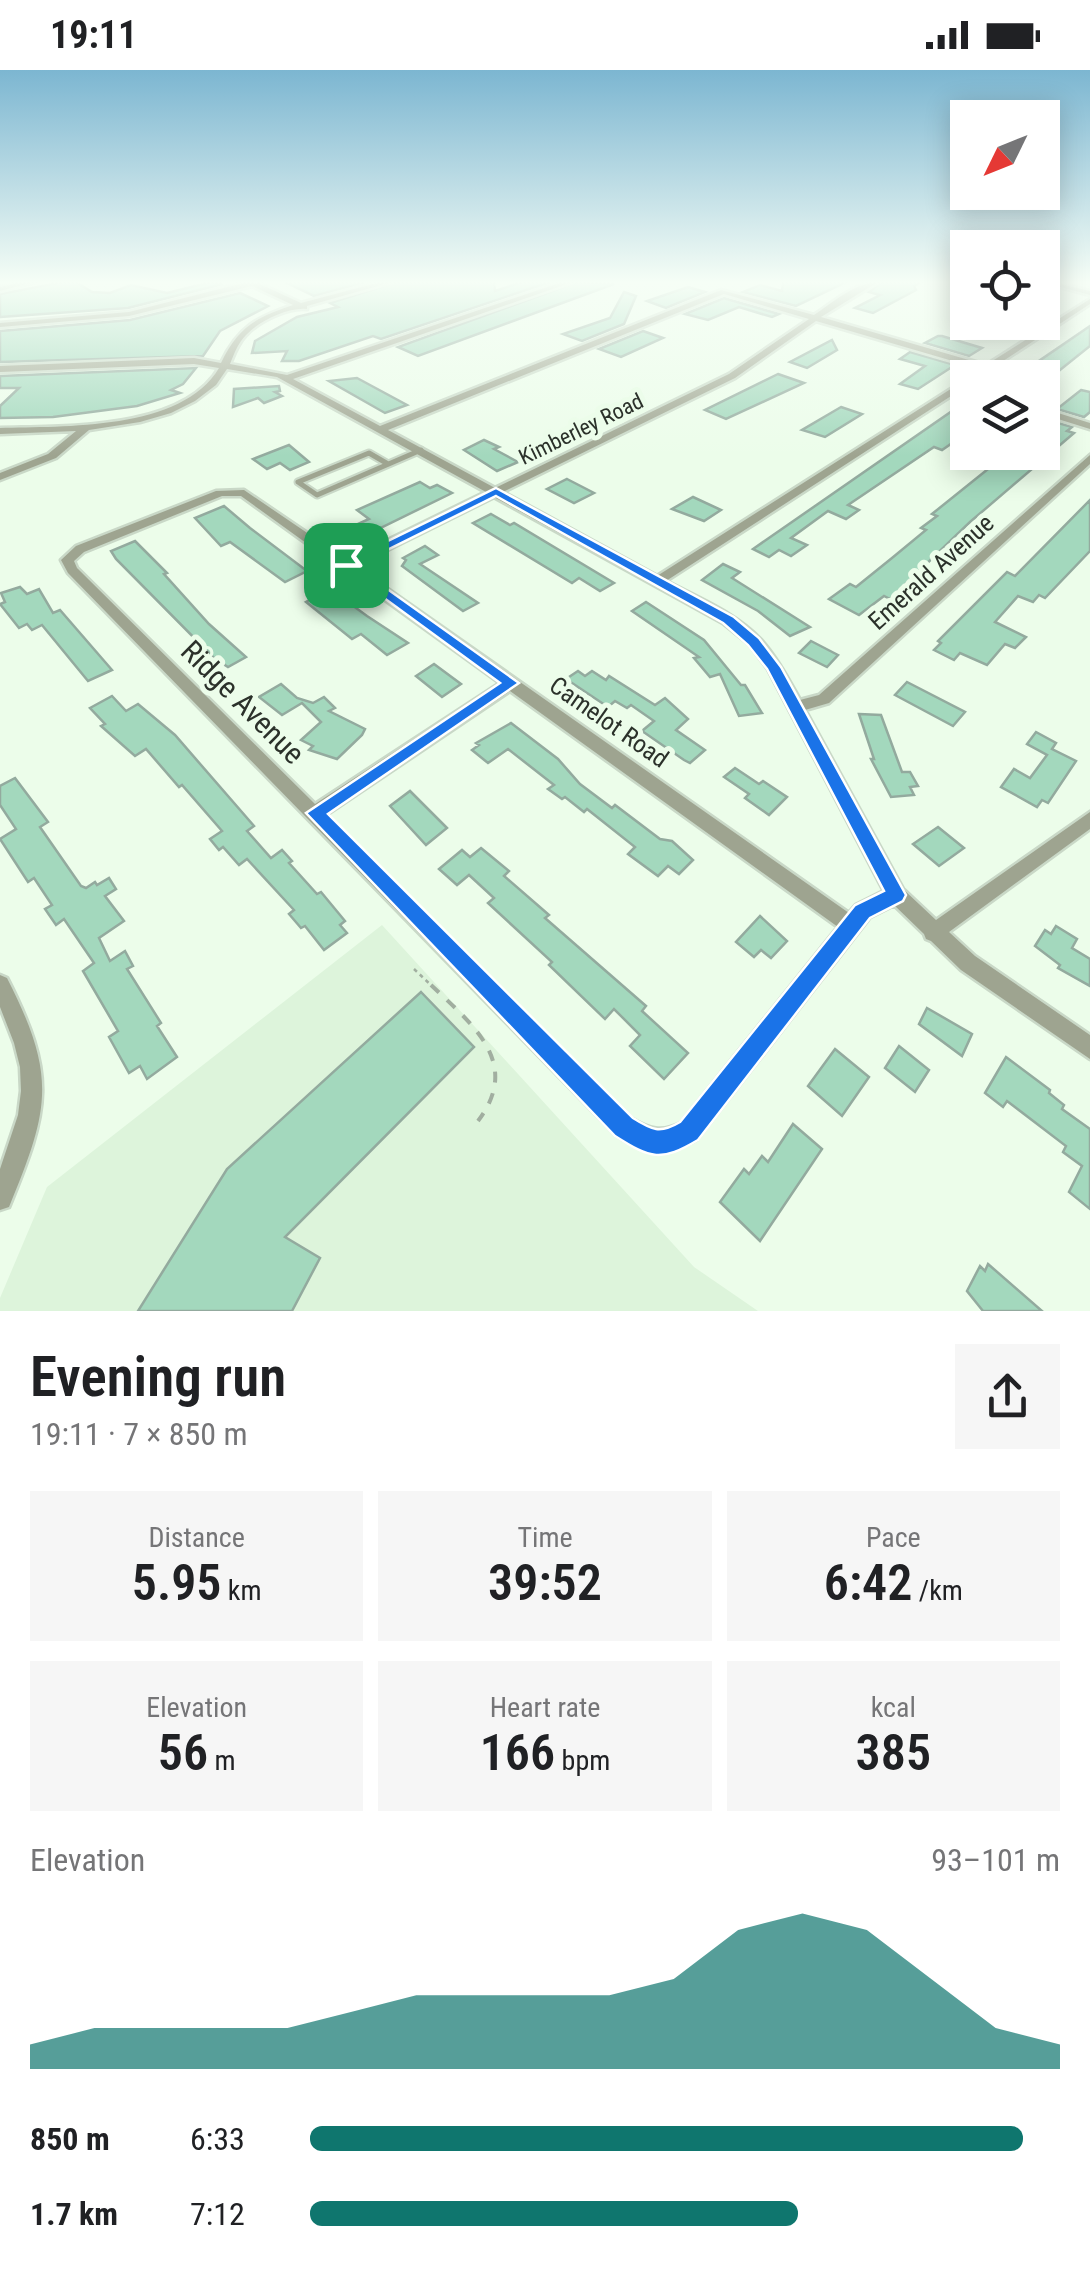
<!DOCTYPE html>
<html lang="en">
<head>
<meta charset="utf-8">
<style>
  :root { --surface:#fff; --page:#f6f6f6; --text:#202124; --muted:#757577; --accent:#0f766e }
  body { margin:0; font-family:"Roboto Condensed",sans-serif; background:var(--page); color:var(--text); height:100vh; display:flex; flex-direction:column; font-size:38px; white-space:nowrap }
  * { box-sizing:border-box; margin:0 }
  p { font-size:32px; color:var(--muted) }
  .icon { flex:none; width:55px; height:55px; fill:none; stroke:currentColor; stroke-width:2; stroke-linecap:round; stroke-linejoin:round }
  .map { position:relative; height:1241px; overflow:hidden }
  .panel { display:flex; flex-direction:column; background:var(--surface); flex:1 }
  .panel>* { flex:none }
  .needle { width:65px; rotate:227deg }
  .buttons { position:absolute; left:950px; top:30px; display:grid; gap:20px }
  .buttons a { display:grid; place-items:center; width:110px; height:110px; border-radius:0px; background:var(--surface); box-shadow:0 5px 25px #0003; font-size:50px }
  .pin { position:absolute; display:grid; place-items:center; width:85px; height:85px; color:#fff; margin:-42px; border-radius:20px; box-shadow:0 5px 15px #0006 }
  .round { display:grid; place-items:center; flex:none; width:105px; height:105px; border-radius:0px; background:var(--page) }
  .head { display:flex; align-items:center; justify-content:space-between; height:170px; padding:0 30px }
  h1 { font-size:55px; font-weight:600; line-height:75px }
  .figures { display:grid; grid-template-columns:repeat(3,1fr); gap:15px; height:170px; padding:10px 30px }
  .figures div { display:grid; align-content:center; border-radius:0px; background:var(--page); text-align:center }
  .figures b { font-size:50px; font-weight:600 }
  .figures small { font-size:28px; font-weight:400 }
  .figures p { font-size:28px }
  .chart { height:280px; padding:20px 30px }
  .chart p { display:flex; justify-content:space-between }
  .chart svg { width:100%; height:180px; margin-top:10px; fill:var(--accent); opacity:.7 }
  ul { padding:0 30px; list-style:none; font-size:32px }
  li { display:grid; grid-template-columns:160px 120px 1fr; align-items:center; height:75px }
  li i { height:25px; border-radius:12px; background:var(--accent) }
  .status { display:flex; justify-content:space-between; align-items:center; height:70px; padding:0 50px; background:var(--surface); direction:ltr }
  .status svg { height:28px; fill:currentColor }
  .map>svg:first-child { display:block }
  .built { fill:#ddf4db }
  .building { fill:#a3d8bd; stroke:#93aa9e; stroke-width:2.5 }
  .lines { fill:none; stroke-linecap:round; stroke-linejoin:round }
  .service-casing { stroke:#c9d8c7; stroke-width:9 }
  .minor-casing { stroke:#c9d8c7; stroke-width:5 }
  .path-far1 { stroke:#a1aea0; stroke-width:2.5; stroke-dasharray:4 4; stroke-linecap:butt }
  .path { stroke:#a1aea0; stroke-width:4; stroke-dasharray:11 11; stroke-linecap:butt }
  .service { stroke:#9ea490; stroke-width:5 }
  .minor { fill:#9ea490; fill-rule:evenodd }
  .route { fill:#1a73e8; stroke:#fff; stroke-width:2.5; fill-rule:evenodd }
  .labels { text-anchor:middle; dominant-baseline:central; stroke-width:10; stroke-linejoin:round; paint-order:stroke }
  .far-street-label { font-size:22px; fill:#2b312a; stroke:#ecfdea }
  .street-label { font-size:25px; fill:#2b312a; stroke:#ecfdea }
  .near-street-label { font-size:30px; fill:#2b312a; stroke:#ecfdea }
</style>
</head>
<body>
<div class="status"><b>19:11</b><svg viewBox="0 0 49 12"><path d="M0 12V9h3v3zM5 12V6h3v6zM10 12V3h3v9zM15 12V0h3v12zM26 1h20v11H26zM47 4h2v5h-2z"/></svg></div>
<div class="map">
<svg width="1090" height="1241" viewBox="0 0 1090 1241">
  <rect width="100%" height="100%" fill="#ecfdea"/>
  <path class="built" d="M382,855L694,1197L758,1241H0V1228L47,1117Z"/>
  <g class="building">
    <path d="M63,212H76L92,222L110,223L131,215L167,223L211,212L223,214L128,238L0,247V224Z"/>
    <path d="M285,212H365L314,226Z"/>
    <path d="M396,212H494L495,221L522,212H550L381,269L373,266L299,291H282L287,281L252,283L255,271L297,247L338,237L330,233Z"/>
    <path d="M577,212L614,214L418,286L398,277Z"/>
    <path d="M783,212H846L796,236L743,222L760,215L782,221Z"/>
    <path d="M882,212H921L914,216L916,220L873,243L855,238L880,225L869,222Z"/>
    <path d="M688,217L705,222L666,238L647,231Z"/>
    <path d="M624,222L636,226L624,254L582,271L563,264L610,248Z"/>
    <path d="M240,223L268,236L220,261L203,286L0,292V261L130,250Z"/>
    <path d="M724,228L727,229L779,244L772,247L739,237L708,250L685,244Z"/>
    <path d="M1090,256V276L1050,308H1014Z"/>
    <path d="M643,261L663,268L621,287L599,279Z"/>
    <path d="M938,266H942L982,278L969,286L925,273Z"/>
    <path d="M832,270L837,280L807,298L790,292Z"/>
    <path d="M910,282L955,295L918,319L900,314L925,296L900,289Z"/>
    <path d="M196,298L183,314L171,320L180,323L137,336L53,347L0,348V336L19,318H0V306Z"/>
    <path d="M778,304L804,313L726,349L705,340Z"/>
    <path d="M357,308L407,335L385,343L329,311Z"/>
    <path d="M279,316L280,321L275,322L282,326L264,333L258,328L233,337L234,319Z"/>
    <path d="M1081,320L1090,322V342L1084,347L1057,339Z"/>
    <path d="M968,330V362L942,380L934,377L848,435L859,440L846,449L828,441L791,468L807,475L791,486L779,480L769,487L753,479Z"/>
    <path d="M841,337L862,344L825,367L802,360Z"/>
    <path d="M1045,349L1072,357L1067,361L1074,363L970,452L890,529L884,526L859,545L829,529L850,514L856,517L892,488L926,460L921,458L937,446L932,444L998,391L978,382H1042Z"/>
    <path d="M484,370L499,377L494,379L518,392L497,401L464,380Z"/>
    <path d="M289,375L309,392L290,400L280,393L267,399L253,389Z"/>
    <path d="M567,409L594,423L574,433L547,419Z"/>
    <path d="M420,412L430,418L437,415L452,423L360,468L347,459L369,449L357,440Z"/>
    <path d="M693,427L721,440L704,451L672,439Z"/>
    <path d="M1090,430V481L1045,528L1039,525L1033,532L1018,526L995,552L1026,567L1015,578L1005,574L987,595L960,583L954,590L934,580L941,573L938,571L1007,502L1015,506Z"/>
    <path d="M224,436L250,458L307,501L285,512L230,472L221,476L195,448Z"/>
    <path d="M491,444L510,455L514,453L614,513L600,521L579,508L572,513L473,453Z"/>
    <path d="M135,471L167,503L164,504L209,554L246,587L228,597L214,588L116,489L111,481Z"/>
    <path d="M425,476L438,485L420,494L478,533L463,541L402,496L406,490L403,488Z"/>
    <path d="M723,494L740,502L732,508L810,557L790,566L758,541L702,510Z"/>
    <path d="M20,517L27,524L39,519L53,543L60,540L112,600L88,611L42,555L32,560L27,554L19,558L0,534L5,532L1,523Z"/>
    <path d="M330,519L367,546L408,573L387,585L361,564L352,569L306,532Z"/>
    <path d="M646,532L704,570L741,615H745L762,643L739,646L720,604L710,607L694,588L699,587L632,541Z"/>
    <path d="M811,571L838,585L827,597L799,583Z"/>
    <path d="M434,594L461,614L442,627L416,606Z"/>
    <path d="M578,601L585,606L592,601L606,610L609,606L655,635L665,628L688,649L676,660L705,680L690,693L684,690L642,661L654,651L631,635L627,638L615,631L608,637L566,609Z"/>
    <path d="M907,612L965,642L953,656L895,625Z"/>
    <path d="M281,614L297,628L313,633L324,627L335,638L329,641L365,659L362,665L337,689L309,680L313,676L301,670L321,652L302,633L282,645L259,627Z"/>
    <path d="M112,626L126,641L138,634L175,665L254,756L247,761L271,788L282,780L292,791L289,793L317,824L321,822L345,851L340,855L347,863L324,880L305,856L301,858L289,844L294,840L247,789L239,795L223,777L219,780L210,769L222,761L182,715L179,717L146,679L135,686L101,656L105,654L90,638Z"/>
    <path d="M859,644L881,645L902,702H910L918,716L910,717L914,725L891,727L871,689H874Z"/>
    <path d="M511,653L558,689L580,714L612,738L615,735L660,769L672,771L693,790L679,804L668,796L658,806L628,784L635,777L587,739L584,742L565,727L562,729L548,719L554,715L508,679L488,693L472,680L479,675L476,673Z"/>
    <path d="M1036,662L1056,673L1052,679L1076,691L1048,733L1042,730L1037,737L1001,717L1014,699L1030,708L1047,685L1027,674Z"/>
    <path d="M735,698L759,714L763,711L787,727L769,745L745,728L749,724L724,707Z"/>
    <path d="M15,708L48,752L40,757L81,816L86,818L95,812L97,815L109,808L116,819L105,826L124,851L99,868L110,891L125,881L133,896L127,899L161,953L157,956L177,987L147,1009L140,996L129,1003L109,967L118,961L83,901L94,893L64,849L56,855L45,839L52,835L34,808L28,812L0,769L16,759L0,735V716Z"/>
    <path d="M410,721L447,758L426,775L390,736Z"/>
    <path d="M938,757L964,778L939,796L913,774Z"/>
    <path d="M481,778L509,801L504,806L549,845L545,848L646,936L642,941L688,983L664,1009L630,976L640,965L614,939L605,949L549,895L552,892L488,833L494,828L469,805L457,815L439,799L462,780L470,787Z"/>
    <path d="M760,846L787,871L771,888L761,880L754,887L736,872Z"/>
    <path d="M1056,856L1077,869L1072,878L1090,889V916L1058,898L1060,895L1035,876L1045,860L1051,864Z"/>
    <path d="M421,922L474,977L285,1167L320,1188L292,1241H138L227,1099Z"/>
    <path d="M927,938L972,964L962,986L919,954Z"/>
    <path d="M899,976L929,1000L915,1022L885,998Z"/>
    <path d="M835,979L869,1007L842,1046L808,1016Z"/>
    <path d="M1006,987L1050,1020L1049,1023L1064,1035L1062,1039L1090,1059V1139L1069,1122L1082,1096L1063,1082L1066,1076L1007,1031L1003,1037L985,1023Z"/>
    <path d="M793,1054L822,1079L760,1171L720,1132L744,1099L749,1104L762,1086L768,1092Z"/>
    <path d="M988,1194L1042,1241H983L967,1221L980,1196L985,1201Z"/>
  </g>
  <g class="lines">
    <defs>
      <path id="service" d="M388,394L369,383L298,412L317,425L421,380"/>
      <g id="minor">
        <path d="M21,212H35L0,221V217Z"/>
        <path d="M247,212H262L260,214L301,233L380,212H392L307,236V239C288,237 259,251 246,265C238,273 234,284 230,294L287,305L562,212H573L293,309L380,356L721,220L814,245C832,233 856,212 878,212L821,247L986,295L1090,229V234L980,306L976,303L980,299L816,251L735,308L503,422L657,506L968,308V315L666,511C698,528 736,543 761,570C777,588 788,609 800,630L819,625L1090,385V394L829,633L805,640L903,819L936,850L1090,742V759L949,862L975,886L1090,965V989L961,900L931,871L926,869L924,864L894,835L870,847L697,1069C664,1088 648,1086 616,1065L68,503L61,490L76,476L216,421L244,420L347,490L486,422L277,307L227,299L216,315L195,331L171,343L140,352L89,360L56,388L0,410V403L48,384L76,361L0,364V358C63,356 182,361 219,298L194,294L0,302V296L194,288L221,293C238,257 257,247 293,235L252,216L129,246L0,257V253L129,242ZM724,224L809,249L729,304L495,418L388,360ZM222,426H241L500,613L315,734L77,498L74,491L84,482ZM494,427L723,553L749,574L768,599L884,821L856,835L849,843L355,496ZM510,621L838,857L681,1053C662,1063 649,1059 632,1049L326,745Z"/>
        <path d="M1042,212H1053L1090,221V225Z"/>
        <path d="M1042,338L1090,353V359L1042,344Z"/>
        <path d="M0,905L7,908C57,1006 50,1038 9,1137L0,1140V1099L18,1045L21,1021L20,997L14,973L0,937Z"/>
      </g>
    </defs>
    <use href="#service" class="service-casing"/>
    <use href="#minor" class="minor-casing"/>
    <path class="path-far1" d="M414,899L433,917"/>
    <path class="path" d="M431,915C473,955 522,993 478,1051"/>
    <use href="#service" class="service"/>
    <use href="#minor" class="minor"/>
  </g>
  <linearGradient id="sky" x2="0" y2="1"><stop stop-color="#7cb6d1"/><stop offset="0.55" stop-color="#f6fef6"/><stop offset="1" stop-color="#f6fef6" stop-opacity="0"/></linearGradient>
  <rect width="1090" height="386" fill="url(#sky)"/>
  <path class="route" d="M496,418L734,547L759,568L781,597L906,825L903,831L870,848L698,1070C661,1092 651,1089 615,1066L306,743L500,613L339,495ZM496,426L723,553L748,575L767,599L884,821L855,835L680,1052C660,1064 652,1060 633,1048L328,744L519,613L355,496Z"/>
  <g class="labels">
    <g class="far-street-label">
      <text transform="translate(581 359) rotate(-26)">Kimberley Road</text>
    </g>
    <g class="street-label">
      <text transform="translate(931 502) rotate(-42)">Emerald Avenue</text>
      <text transform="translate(609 652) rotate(35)">Camelot Road</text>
    </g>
    <g class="near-street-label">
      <text transform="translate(243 632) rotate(45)">Ridge Avenue</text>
    </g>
  </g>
</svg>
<div class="buttons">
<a><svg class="needle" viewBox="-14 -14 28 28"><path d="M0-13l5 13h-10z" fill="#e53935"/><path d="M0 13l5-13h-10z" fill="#757577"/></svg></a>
<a><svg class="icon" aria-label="locate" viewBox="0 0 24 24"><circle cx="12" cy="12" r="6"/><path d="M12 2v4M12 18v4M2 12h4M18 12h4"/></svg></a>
<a><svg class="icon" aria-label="layers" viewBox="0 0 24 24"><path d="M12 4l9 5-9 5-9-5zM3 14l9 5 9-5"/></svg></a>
</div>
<div class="pin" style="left:346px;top:495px;background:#1e9e55"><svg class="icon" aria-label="arrive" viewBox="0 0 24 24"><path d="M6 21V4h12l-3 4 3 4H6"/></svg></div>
</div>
<section class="panel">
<div class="head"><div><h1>Evening run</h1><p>19:11 · 7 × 850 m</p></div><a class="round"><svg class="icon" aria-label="share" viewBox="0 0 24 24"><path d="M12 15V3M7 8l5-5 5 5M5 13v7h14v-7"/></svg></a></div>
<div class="figures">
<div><p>Distance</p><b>5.95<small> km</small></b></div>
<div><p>Time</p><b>39:52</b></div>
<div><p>Pace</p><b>6:42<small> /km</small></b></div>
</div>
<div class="figures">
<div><p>Elevation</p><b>56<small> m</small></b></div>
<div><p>Heart rate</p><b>166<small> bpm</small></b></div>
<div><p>kcal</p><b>385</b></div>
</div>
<div class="chart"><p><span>Elevation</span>93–101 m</p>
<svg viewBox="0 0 160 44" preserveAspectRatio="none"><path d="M0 44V38L10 34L20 34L30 34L40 34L50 30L60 26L70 26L80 26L90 26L100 22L110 10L120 6L130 10L140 22L150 34L160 38V44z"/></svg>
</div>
<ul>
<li><b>850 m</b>6:33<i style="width:95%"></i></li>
<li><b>1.7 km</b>7:12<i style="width:65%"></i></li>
</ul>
</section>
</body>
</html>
